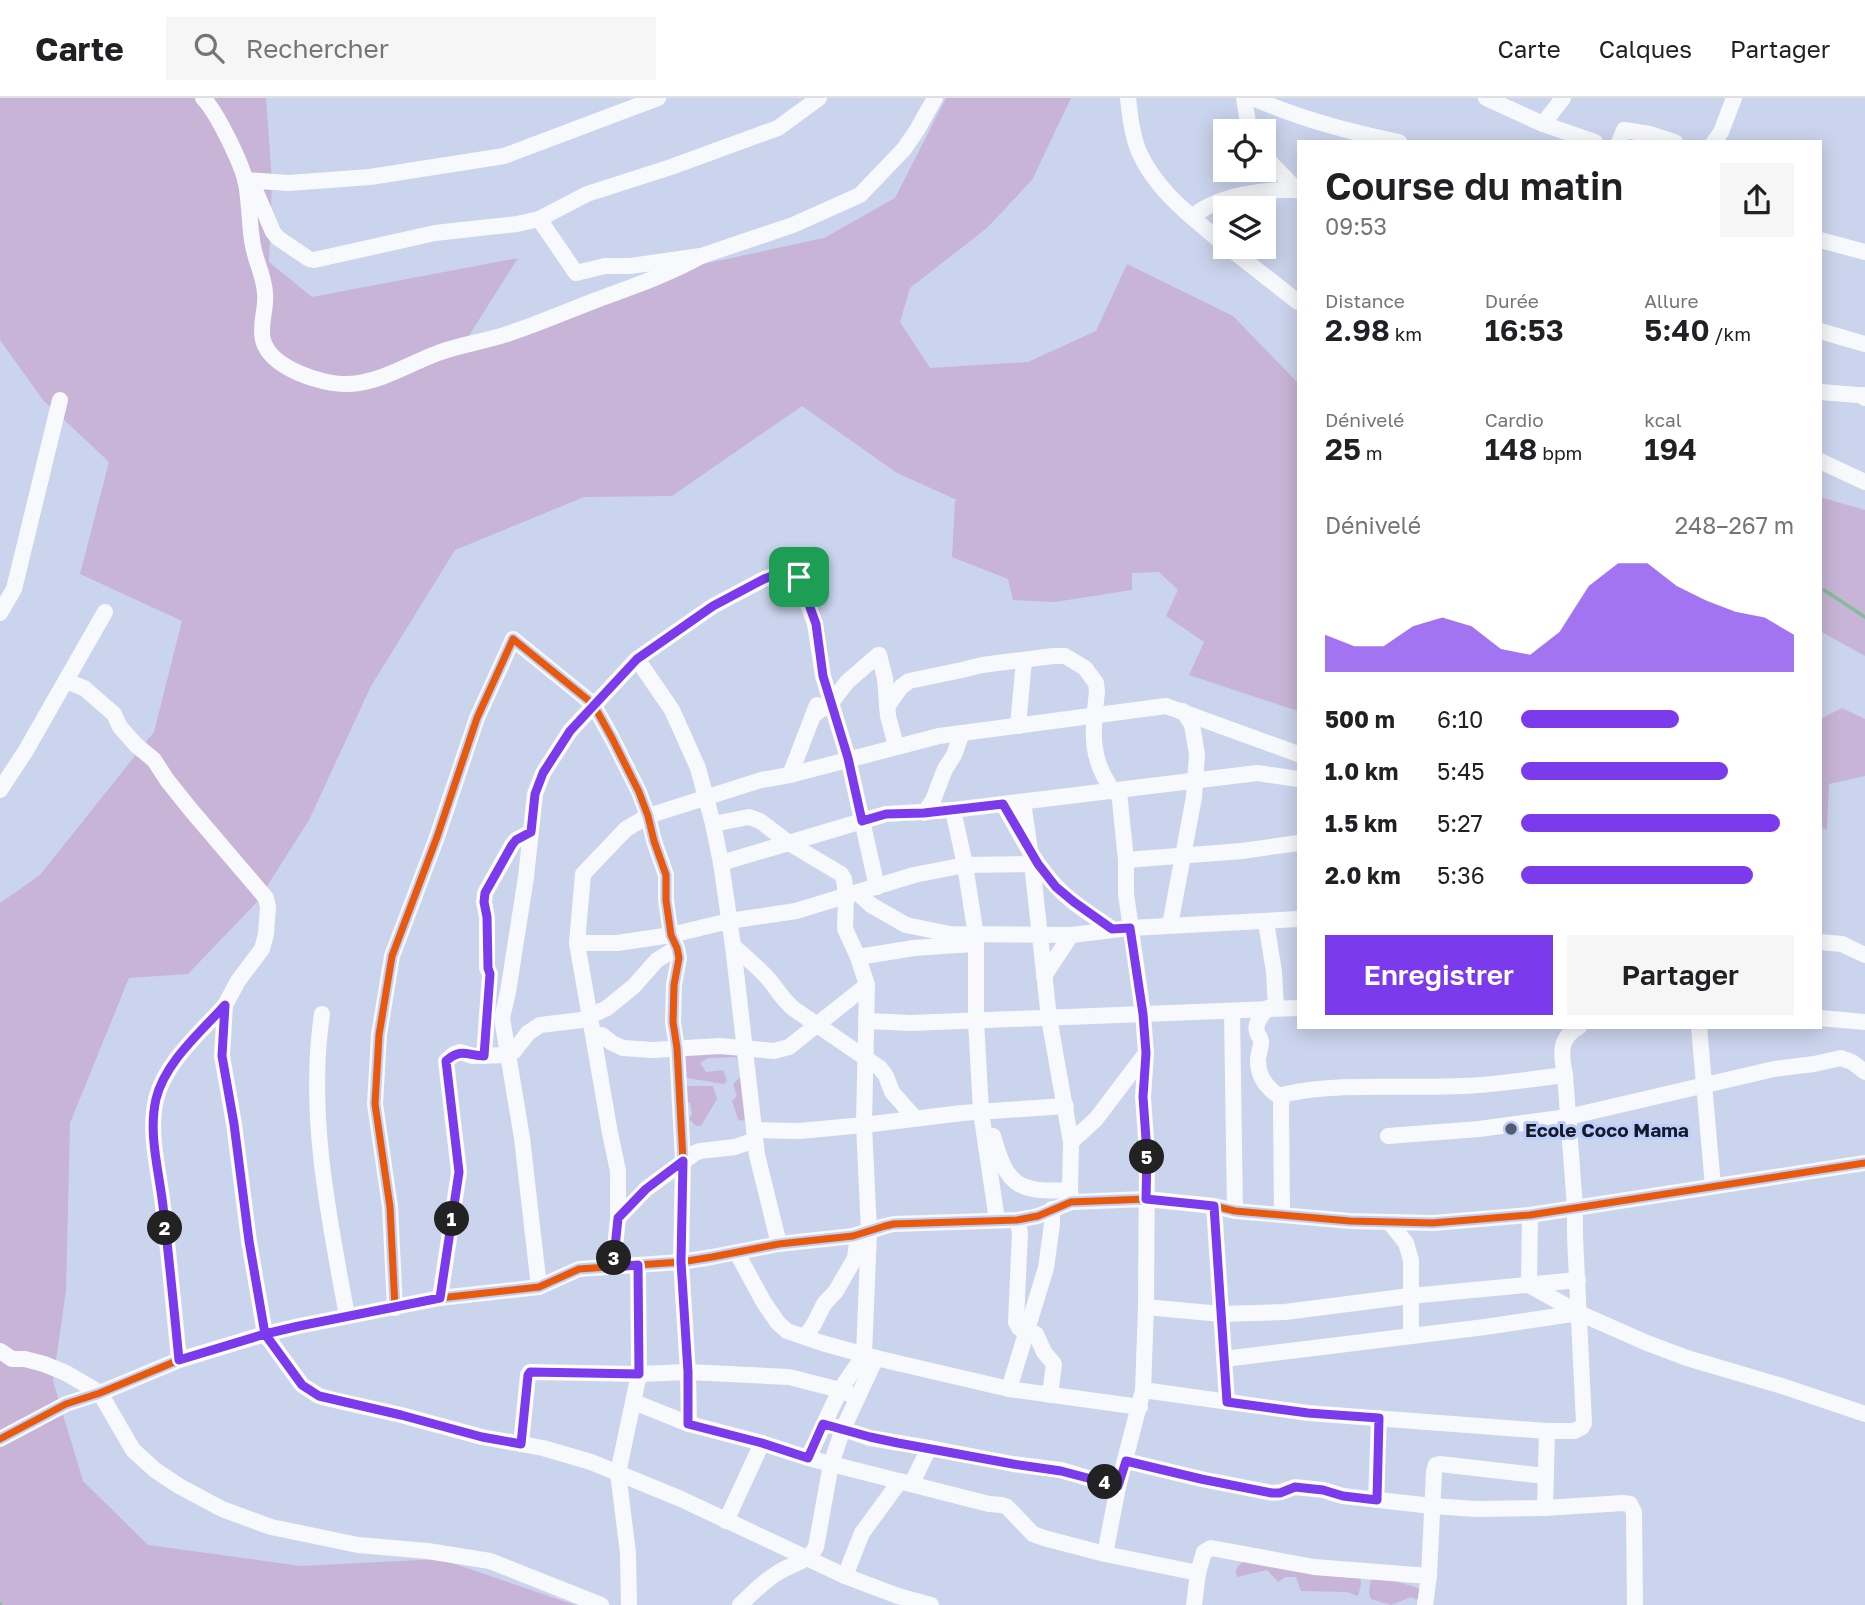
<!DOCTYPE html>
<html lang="fr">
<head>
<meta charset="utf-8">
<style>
  :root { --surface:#fff; --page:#f6f6f6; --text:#202124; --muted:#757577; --line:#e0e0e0; --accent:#7c3aed }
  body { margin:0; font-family:"Golos Text",sans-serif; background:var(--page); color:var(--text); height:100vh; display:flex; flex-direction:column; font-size:26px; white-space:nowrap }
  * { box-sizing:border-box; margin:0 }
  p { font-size:23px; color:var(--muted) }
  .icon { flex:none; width:38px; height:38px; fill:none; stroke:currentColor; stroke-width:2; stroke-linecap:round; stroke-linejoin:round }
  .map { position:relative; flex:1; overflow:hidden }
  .details { position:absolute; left:1297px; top:42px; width:525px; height:889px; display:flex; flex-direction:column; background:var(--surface); border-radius:0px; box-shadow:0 4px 18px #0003 }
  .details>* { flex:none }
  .buttons { position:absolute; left:1213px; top:21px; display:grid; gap:14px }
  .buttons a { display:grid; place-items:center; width:63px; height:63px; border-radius:0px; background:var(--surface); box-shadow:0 4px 18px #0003; font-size:35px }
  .pin { position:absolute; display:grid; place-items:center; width:60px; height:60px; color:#fff; margin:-30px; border-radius:14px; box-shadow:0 4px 10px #0006 }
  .km { position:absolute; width:35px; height:35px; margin:-18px; border-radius:50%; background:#222; color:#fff; font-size:19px; line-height:35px; text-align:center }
  .round { display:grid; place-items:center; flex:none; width:74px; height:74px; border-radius:0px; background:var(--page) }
  .summary { display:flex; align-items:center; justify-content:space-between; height:119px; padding:0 28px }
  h1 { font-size:38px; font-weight:600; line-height:52px }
  .figures { display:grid; grid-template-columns:repeat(3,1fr); gap:10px; height:119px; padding:7px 28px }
  .figures div { display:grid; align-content:center }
  .figures b { font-size:30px; font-weight:600 }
  .figures small { font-size:19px; font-weight:400 }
  .figures p { font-size:19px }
  .chart { height:196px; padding:14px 28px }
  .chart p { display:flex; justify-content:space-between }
  .chart svg { width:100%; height:126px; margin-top:7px; fill:var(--accent); opacity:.7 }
  .primary-button { display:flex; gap:14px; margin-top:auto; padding:14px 28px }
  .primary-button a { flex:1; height:80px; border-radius:0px; background:var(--accent); color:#fff; font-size:28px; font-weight:600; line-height:80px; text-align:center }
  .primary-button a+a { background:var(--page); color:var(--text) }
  ul { padding:0 28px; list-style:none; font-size:23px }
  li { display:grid; grid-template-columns:112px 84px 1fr; align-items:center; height:52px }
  li i { height:18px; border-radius:9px; background:var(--accent) }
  header { display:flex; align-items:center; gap:42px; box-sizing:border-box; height:98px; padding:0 35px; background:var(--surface); border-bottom:2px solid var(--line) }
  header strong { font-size:33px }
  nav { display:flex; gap:38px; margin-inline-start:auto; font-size:24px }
  .search { width:490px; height:63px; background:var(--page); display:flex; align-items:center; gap:18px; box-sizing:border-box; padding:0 24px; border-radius:0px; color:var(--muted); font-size:26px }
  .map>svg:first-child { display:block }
  .green { fill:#c8b4d6 }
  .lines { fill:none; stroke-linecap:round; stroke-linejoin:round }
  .stream { stroke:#85bc98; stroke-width:3.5 }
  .minor { stroke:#f7f9fc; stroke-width:16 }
  .cycleway-casing { stroke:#bdcefb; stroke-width:11 }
  .cycleway { stroke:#e8590c; stroke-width:7 }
  .route-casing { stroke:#fff; stroke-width:14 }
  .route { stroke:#7c3aed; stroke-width:9 }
  .poi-dot { fill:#545b6e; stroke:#bdcefb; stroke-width:2.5 }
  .labels { text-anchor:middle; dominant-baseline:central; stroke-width:6; stroke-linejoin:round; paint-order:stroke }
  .poi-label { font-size:19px; font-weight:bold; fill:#141a2a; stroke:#bdcefb; text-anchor:start }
</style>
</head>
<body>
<header>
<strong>Carte</strong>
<div class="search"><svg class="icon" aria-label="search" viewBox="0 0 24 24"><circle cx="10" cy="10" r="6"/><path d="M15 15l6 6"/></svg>Rechercher</div>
<nav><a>Carte</a><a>Calques</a><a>Partager</a></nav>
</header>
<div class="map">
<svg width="1865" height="1507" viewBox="0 0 1865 1507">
  <rect width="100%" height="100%" fill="#cbd4ed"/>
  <g class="green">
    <path d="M0,0H266L272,83L269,164L312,199L518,160L458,255L694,168L824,140L895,100L946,0H1071L1032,82L987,130L910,190L900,224L930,270L1028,264L1096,233L1127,166L1233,218L1298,285V613L1189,577L1204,544L1166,518L1178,492L1159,474L1132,475V492L1055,504L1013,502L1008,481L952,459L955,403L957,402L897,375L802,308L672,398L584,399L455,452L371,588L309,722L257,804L188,876L129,880L70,1025L66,1193L53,1283L83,1383L148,1447L301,1468L440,1461L575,1507H0V805L40,777L154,634L182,523L80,476L109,364L43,302L0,242Z"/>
    <path d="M1820,399L1865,412V558L1820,533Z"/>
    <path d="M1842,610L1865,621V678L1829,686L1827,731L1820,730V621Z"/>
    <path d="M739,951L737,959L708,960L700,965L706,974L723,972L727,983L724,986L681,979L680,953Z"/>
    <path d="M743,976L746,1020L742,1023L738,1021L732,1003L737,998L733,986Z"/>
    <path d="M688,988H713L717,1001L701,1028H696L689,1021L692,1016L690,1005L682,1001V991Z"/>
    <path d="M1247,1461L1360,1476L1361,1486L1358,1498L1347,1494L1301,1493L1296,1479H1285L1278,1484L1267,1472L1237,1479C1233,1470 1240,1466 1247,1461Z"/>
    <path d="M1372,1475L1381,1477L1398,1484L1425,1492L1424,1504L1411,1499L1391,1507L1371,1501L1369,1495Z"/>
  </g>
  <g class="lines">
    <g class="stream">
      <path d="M1824,492L1865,519"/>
      <path d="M0,1506V1507"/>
    </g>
    <g class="minor">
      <path d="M203,0C217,14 242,66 246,85C250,106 249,128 253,148C256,164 264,179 265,195C267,210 259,226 263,242C270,270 322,287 348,286C380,285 408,266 438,255C459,247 482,244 504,237C536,227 567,213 599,201C634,188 669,176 701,158"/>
      <path d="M1128,0C1130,18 1132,37 1139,54C1157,94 1192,119 1225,147"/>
      <path d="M1244,0L1248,25L1251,33"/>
      <path d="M1253,0C1300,21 1349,34 1399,44"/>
      <path d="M1486,0L1543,26L1595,44"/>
      <path d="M1543,26L1563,0"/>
      <path d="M1619,44L1624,32L1650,36L1675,44"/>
      <path d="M1714,44L1721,34L1734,0"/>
      <path d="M1264,58L1298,93"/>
      <path d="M245,82L289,85L370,79L504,58L658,0"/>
      <path d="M252,85L273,134L278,140L309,161L314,162L435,135L517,126L539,121L587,96L671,69L778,30L819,0"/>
      <path d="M1192,119C1218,97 1264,91 1297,92"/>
      <path d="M539,121L576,175L605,168H630L701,158L793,127L860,97L904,51L917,32L935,0"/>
      <path d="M1820,142L1865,154"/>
      <path d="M1228,149L1298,204"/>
      <path d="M1820,233L1865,246"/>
      <path d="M1820,294L1858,297H1863L1865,300"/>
      <path d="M1820,363L1865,384"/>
      <path d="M0,515L14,491L60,302"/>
      <path d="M637,561L672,612L698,670L713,726L721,765L733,848L757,1057L779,1146"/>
      <path d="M66,583L84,590L114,616L120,629L136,647L154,662L167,682L191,712L266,800L268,809L266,836L262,851L238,883L225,907L222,958L234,1026L249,1143L265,1236L302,1287L319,1298L330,1301L401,1317L482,1339L543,1350L591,1364L681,1401L845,1478L898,1498L931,1507"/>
      <path d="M887,609L901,589L909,583L962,572L982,567L1053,558H1065L1085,570L1096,585L1097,593C1093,633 1088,659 1114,694"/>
      <path d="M813,617L831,605L847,584L878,557H879L885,580L888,618L896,648"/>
      <path d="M1018,628L1024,562"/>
      <path d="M790,677L817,607"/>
      <path d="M0,692L25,654L105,514"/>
      <path d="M1023,704L1032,766L1049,920L1071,1044L1070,1092L1071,1104"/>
      <path d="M1003,706C1019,734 1034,765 1056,788C1072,806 1093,817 1112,831"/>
      <path d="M953,712L965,767L976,838V922L981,1014L997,1122"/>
      <path d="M924,715L933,702L945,671L954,657L962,635"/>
      <path d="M713,726L749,719L760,723L789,745L841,776L844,781L846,799L845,831L858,859L867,887L864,1027L869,1133L864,1257L840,1292L808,1360"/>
      <path d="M1126,762L1242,753L1298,745"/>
      <path d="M721,765L886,716L953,712L1257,675L1298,681"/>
      <path d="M858,795L871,807L906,827L950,836L1071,837L1130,830L1298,821"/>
      <path d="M1266,824L1274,874L1276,910"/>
      <path d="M1170,827L1194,699L1197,656L1192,627L1183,613"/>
      <path d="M1820,844L1842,846L1865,857"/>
      <path d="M577,845H617L671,837L729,823L796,813L914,777L965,767L1038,766"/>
      <path d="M733,848C746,859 760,871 771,884C779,894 783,902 794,911L880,970L886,978L892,994L915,1020"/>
      <path d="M858,859L914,850L973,846"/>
      <path d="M1044,878L1071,837"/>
      <path d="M1267,910C1263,916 1254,925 1257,934C1259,941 1260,936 1261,944C1261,949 1259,955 1258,960C1257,979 1267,991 1282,1000"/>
      <path d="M1232,913L1235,1113"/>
      <path d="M322,916C307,1016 329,1120 347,1218"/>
      <path d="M1820,920L1865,924"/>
      <path d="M867,923L910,925L1298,910"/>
      <path d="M1699,929L1713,1088"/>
      <path d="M594,938L602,937L612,945L623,950L653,952L720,948L774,953L789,949L867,887"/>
      <path d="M484,958L490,876L487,870V819L484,804L485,795L512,747L516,742L531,734"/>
      <path d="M754,1032L799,1033L864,1027L962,1015L1066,1008"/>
      <path d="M993,1038C1007,1088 1018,1095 1070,1092"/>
      <path d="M1388,1038L1479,1031L1568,1019L1774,971L1814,966L1841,960L1852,964L1865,974"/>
      <path d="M1071,1044L1096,1021L1146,955"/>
      <path d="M1214,1108L1227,1304"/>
      <path d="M1282,1116L1281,1008L1282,1000L1285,996C1343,984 1404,991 1463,988C1497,987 1531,981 1565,977"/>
      <path d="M1530,1117L1529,1187L1579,1215L1647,1245L1687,1260L1785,1289L1865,1316"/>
      <path d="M618,1120L646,1091L695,1055L700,1053L735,1049L755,1042"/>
      <path d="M1017,1122L1020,1134L1016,1224L1019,1230L1036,1236L1044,1254L1054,1266L1050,1297"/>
      <path d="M1390,1125L1406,1145L1411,1162V1238"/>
      <path d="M737,1155L763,1203L778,1225L787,1233L822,1245L876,1260L1009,1291L1140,1309"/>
      <path d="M613,1169L618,1120V1073L610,1035L577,845L583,776L626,731L648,718L761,682L790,677L939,638L1166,608L1298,656"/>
      <path d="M539,1189L522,1040L502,920L508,894L526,779L535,696L543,675L570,633L637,561L713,508L764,481L783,474H789L798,479L815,526L823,578L848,660L877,789"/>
      <path d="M440,1200L459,1074L446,963L454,956L460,954L473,958L508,957L514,953L528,935L540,927L582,922L607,910L634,888L657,862L677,850"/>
      <path d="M1146,1209L1221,1216L1285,1214L1410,1198L1578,1182"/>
      <path d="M395,1210L390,1109L375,1006L379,937L392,858L437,739L477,620L513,541L593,606L612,640L639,694L648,718L654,743L666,777V802L671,837L677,850L679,860L674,887L673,924L677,950L683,1063L681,1164L688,1274L689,1326"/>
      <path d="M805,1239L814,1226L824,1206L836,1193L855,1160L857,1145L853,1138"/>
      <path d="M0,1253L12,1261H25L44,1266L66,1275L100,1295L133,1352L155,1372L179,1388L222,1411L271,1429L358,1447L428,1453L490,1463L601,1507"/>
      <path d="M1224,1261L1485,1229L1579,1215"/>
      <path d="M179,1262C174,1211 169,1159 163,1108C159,1073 148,1036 156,1001C165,964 201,934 225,907"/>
      <path d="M1009,1291L1046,1170L1052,1126V1111"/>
      <path d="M1143,1292L1308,1315L1547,1333H1574L1582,1329L1584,1325L1575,1139V1109L1565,977C1561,957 1558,940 1579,929"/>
      <path d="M634,1304L689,1326L762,1345L808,1360L989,1406L1002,1407L1007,1409L1033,1436L1044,1440L1105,1456L1198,1475"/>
      <path d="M833,1328L870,1340L929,1350"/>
      <path d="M0,1341L66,1306L100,1295L179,1262L265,1236L299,1228L440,1200L539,1189L579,1171L681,1164L712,1159L779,1146L853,1138L885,1128L894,1126L1017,1122L1038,1118L1071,1104L1146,1101L1214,1108L1235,1113L1350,1123L1433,1125L1530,1117L1865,1065"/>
      <path d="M521,1346L528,1277L530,1274L639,1276L688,1274L789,1279L840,1292L857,1299"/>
      <path d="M1126,1363L1201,1381L1272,1395L1281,1394L1295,1389L1323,1392L1343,1398L1432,1408L1477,1411L1545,1410L1623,1405L1630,1406L1634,1414L1635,1507"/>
      <path d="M912,1385L929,1350L1013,1366L1061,1372L1118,1389"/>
      <path d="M1376,1402L1379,1320"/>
      <path d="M1545,1410L1547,1333"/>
      <path d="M726,1423L762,1345"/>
      <path d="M1105,1456L1118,1389L1143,1292L1146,1209L1147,1055L1143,999L1146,955L1143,916L1126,796V762L1119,693"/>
      <path d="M845,1478L862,1435L900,1383"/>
      <path d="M629,1507L628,1455L618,1375L639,1276L638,1167"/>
      <path d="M740,1507C752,1495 764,1483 779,1474C792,1466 809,1463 816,1449L831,1366L843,1331L876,1260"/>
      <path d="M1194,1507L1198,1475L1204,1454L1211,1450L1314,1469L1429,1478"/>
      <path d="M1425,1507L1429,1478L1434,1373L1436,1367L1440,1366L1545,1378"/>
    </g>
    <defs>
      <g id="cycleway">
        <path d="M395,1210L390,1109L375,1006L379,937L392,858L437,739L477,620L513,541L593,606L612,640L639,694L648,718L654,743L666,777V802L671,837L677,850L679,860L674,887L673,924L677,950L683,1063L681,1164L688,1274L689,1326"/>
        <path d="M0,1341L66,1306L100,1295L179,1262L265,1236L299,1228L440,1200L539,1189L579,1171L681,1164L712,1159L779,1146L853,1138L885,1128L894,1126L1017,1122L1038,1118L1071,1104L1146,1101L1214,1108L1235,1113L1350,1123L1433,1125L1530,1117L1865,1065"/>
      </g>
    </defs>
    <use href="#cycleway" class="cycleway-casing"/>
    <use href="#cycleway" class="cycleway"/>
  </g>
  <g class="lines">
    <defs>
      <path id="route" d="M799,479L789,474H783L764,481L713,508L637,561L570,633L543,675L535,696L531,734L516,742L512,747L485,795L484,804L487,819L488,870L490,876L484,958C466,957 461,950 446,963L459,1074L440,1200L299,1228L265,1236L249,1143L234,1026L222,958L225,907C201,934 165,964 156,1001C148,1036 159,1073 163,1108C169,1159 174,1211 179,1262L265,1236L302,1287L319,1298L401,1317L482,1339L521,1346L528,1277L530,1274L639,1276L638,1167L613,1169L618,1120L646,1091L683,1063L681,1164L688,1274V1326L762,1345L808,1360L823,1326L870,1339L898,1345L1013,1366L1061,1373L1118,1388L1126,1363L1201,1381L1272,1395H1280L1295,1389L1323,1392L1343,1398L1377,1402L1379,1320L1308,1315L1227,1304L1214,1108L1146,1101L1147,1055L1143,999L1146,955L1143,916L1130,830L1112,831L1074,804L1056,789L1038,766L1003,706L924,715L886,716L862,723L848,660L823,578L816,526L799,479"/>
    </defs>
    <use href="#route" class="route-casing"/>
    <use href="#route" class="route"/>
  </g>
  <circle class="poi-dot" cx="1511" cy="1031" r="7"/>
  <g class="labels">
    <g class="poi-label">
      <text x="1525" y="1031">Ecole Coco Mama</text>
    </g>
  </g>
</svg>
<div class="buttons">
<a><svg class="icon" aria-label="locate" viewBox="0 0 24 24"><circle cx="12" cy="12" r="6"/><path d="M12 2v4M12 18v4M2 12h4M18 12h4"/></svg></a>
<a><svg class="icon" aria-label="layers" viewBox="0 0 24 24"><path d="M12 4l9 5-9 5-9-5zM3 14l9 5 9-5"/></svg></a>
</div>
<div class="pin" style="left:799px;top:479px;background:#1e9e55"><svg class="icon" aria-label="arrive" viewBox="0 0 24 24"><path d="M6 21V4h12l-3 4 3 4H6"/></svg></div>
<b class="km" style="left:452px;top:1121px">1</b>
<b class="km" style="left:165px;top:1130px">2</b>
<b class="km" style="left:614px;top:1160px">3</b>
<b class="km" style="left:1105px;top:1384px">4</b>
<b class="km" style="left:1147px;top:1059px">5</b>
<section class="details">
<div class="summary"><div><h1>Course du matin</h1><p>09:53</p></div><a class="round"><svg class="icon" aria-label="share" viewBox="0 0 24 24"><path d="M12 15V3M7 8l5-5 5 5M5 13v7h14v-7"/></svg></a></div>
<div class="figures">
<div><p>Distance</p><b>2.98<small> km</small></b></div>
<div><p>Durée</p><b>16:53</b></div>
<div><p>Allure</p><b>5:40<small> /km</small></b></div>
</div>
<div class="figures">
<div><p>Dénivelé</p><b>25<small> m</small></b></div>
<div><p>Cardio</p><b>148<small> bpm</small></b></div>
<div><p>kcal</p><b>194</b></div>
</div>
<div class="chart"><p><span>Dénivelé</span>248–267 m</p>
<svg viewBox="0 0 160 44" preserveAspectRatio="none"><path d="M0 44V31L10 35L20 35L30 28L40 25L50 28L60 36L70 38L80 30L90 14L100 6L110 6L120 14L130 19L140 23L150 25L160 31V44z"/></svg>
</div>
<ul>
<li><b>500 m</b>6:10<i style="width:58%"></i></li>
<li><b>1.0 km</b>5:45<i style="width:76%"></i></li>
<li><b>1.5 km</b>5:27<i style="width:95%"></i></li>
<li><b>2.0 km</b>5:36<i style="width:85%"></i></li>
</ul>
<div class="primary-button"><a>Enregistrer</a><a>Partager</a></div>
</section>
</div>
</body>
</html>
